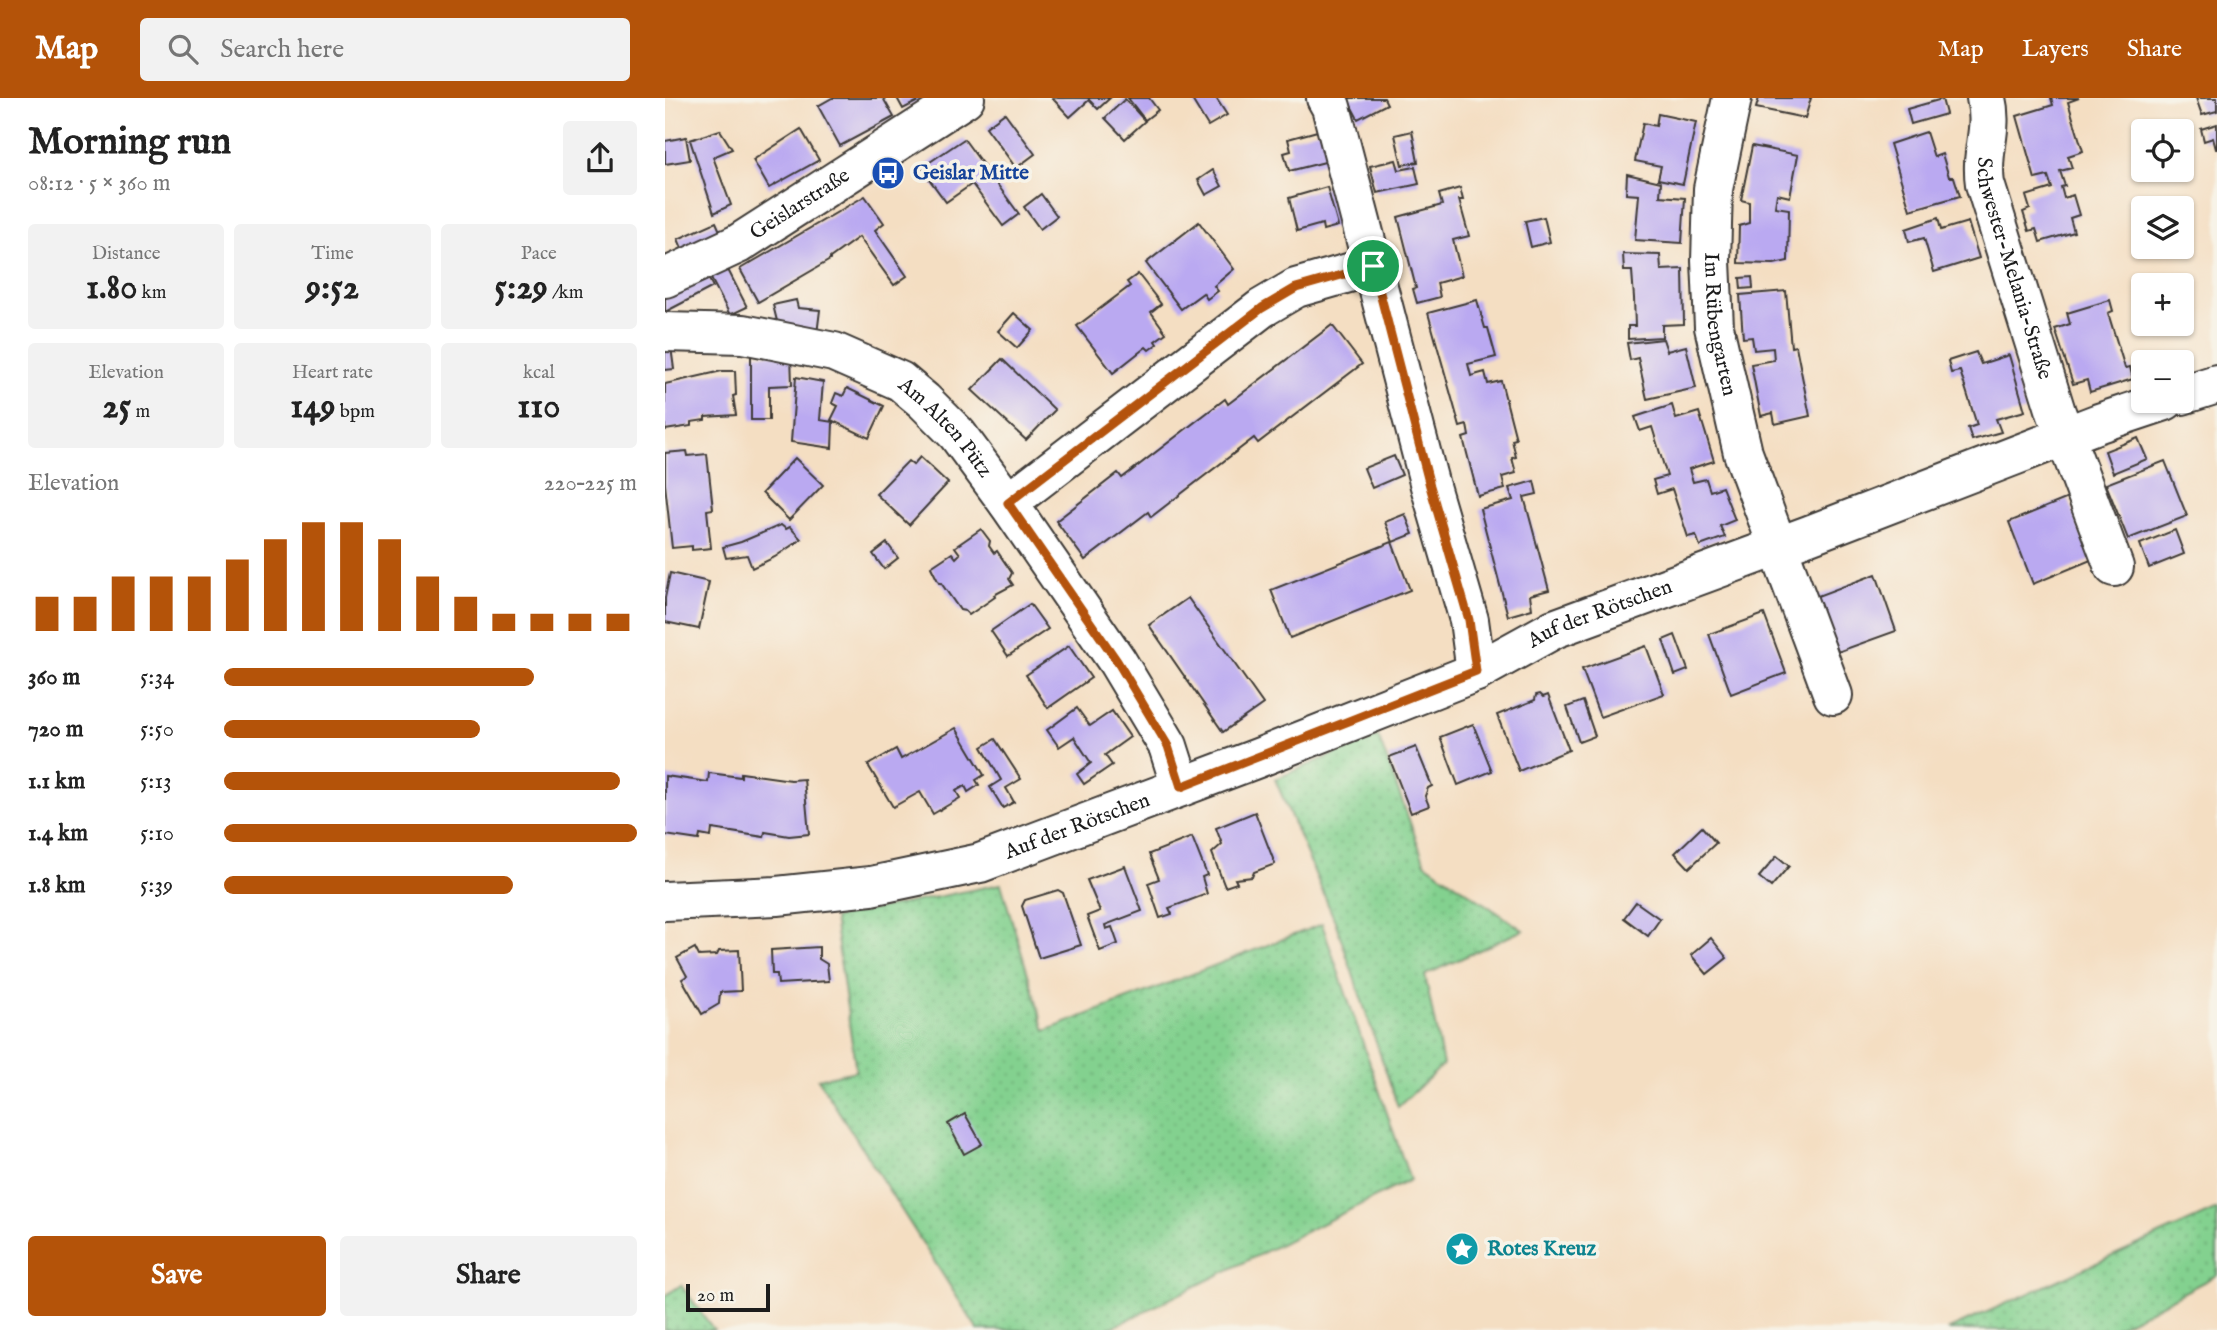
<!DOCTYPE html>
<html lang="en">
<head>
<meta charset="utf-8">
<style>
  :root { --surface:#fff; --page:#f2f2f2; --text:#222; --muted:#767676; --accent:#b45309 }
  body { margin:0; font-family:"IM FELL English",serif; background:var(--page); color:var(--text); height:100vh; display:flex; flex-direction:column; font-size:26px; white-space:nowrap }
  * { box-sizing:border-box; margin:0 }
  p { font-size:23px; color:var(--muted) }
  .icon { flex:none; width:38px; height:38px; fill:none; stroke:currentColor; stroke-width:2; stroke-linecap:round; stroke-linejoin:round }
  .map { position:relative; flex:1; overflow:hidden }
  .side { display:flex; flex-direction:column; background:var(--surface); width:665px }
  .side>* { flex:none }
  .buttons { position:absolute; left:1466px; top:21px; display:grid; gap:14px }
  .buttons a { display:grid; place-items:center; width:63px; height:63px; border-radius:7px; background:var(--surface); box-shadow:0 2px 5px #0004; font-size:35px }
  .scale { position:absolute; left:21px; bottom:18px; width:84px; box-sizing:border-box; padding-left:7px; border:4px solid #1c1c1c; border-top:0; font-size:19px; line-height:24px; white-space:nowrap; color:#1c1c1c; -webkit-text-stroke:5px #f7f3e8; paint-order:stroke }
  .pin { position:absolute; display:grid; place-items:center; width:60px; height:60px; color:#fff; margin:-30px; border:4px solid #fff; border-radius:50%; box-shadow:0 2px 7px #0007 }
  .round { display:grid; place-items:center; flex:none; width:74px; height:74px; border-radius:7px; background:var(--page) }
  .summary { display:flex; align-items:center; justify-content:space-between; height:119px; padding:0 28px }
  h1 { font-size:38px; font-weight:800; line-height:52px }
  .figures { display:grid; grid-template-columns:repeat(3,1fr); gap:10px; height:119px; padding:7px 28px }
  .figures div { display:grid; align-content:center; border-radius:7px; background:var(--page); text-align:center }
  .figures b { font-size:35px; font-weight:800 }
  .figures small { font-size:19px; font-weight:400 }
  .figures p { font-size:19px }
  .chart { height:196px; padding:14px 28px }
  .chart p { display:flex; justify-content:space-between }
  .chart svg { width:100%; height:126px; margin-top:7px; stroke:var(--accent); stroke-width:6 }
  .primary-button { display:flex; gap:14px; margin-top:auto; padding:14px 28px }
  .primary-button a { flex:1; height:80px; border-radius:7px; background:var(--accent); color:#fff; font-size:28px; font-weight:800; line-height:80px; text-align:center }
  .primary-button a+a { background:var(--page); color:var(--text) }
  ul { padding:0 28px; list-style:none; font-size:23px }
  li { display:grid; grid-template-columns:112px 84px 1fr; align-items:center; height:52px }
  li i { height:18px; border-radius:9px; background:var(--accent) }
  header { display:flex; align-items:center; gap:42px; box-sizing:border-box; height:98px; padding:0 35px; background:var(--accent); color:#fff }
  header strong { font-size:33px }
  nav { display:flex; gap:38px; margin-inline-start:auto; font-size:24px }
  .search { width:490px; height:63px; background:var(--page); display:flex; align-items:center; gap:18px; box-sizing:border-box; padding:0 24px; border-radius:7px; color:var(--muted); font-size:26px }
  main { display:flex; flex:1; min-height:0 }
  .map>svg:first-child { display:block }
  .green { fill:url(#green-dots); stroke:#507656; stroke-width:2 }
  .building { fill:#baa9f1 }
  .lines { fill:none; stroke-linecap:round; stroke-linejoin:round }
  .minor-casing { stroke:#3c3935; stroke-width:42 }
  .minor { stroke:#fff; stroke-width:38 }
  .route-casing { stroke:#fff; stroke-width:14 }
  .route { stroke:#b45309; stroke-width:9 }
  .labels { text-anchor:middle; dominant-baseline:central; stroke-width:7; stroke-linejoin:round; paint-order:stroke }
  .transit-label { font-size:21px; font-weight:bold; fill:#164399; stroke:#f7f3e8; text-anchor:start }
  .street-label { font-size:21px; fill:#1c1c1c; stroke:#f7f3e8 }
  .culture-label { font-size:21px; font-weight:bold; fill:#0d838f; stroke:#f7f3e8; text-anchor:start }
</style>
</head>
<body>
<header>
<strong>Map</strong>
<div class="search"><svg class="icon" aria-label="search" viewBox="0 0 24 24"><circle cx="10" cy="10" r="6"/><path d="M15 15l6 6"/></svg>Search here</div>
<nav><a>Map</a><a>Layers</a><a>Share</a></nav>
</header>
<main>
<section class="side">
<div class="summary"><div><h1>Morning run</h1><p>08:12 · 5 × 360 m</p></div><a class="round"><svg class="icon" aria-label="share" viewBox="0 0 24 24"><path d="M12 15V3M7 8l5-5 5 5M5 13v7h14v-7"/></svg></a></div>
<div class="figures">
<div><p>Distance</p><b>1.80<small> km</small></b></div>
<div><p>Time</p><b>9:52</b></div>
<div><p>Pace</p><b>5:29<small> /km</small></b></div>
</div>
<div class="figures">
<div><p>Elevation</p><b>25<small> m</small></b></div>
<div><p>Heart rate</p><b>149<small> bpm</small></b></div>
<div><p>kcal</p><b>110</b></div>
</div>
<div class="chart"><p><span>Elevation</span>220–225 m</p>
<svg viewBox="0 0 160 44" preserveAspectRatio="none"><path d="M5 44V32M15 44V32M25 44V25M35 44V25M45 44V25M55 44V19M65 44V12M75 44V6M85 44V6M95 44V12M105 44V25M115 44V32M125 44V38M135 44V38M145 44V38M155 44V38"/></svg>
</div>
<ul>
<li><b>360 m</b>5:34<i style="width:75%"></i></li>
<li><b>720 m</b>5:50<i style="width:62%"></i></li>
<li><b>1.1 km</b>5:13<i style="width:96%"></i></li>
<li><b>1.4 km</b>5:10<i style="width:100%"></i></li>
<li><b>1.8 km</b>5:39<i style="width:70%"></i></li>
</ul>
<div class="primary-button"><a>Save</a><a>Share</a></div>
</section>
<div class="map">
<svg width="1552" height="1232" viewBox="0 0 1552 1232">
  <defs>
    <pattern id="green-dots" width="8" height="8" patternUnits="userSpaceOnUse" patternTransform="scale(1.75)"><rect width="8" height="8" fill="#83d18f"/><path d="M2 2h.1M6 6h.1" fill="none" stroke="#71b37b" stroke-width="1.8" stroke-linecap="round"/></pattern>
  </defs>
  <rect width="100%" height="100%" fill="#f7f3e8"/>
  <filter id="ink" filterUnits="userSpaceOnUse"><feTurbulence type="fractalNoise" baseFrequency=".0143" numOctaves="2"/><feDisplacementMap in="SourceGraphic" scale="14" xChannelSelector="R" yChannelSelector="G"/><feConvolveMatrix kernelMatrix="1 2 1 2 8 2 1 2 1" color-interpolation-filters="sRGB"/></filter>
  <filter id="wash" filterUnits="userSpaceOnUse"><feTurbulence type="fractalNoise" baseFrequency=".00686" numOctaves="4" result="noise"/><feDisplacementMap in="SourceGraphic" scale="28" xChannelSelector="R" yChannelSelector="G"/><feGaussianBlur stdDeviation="1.57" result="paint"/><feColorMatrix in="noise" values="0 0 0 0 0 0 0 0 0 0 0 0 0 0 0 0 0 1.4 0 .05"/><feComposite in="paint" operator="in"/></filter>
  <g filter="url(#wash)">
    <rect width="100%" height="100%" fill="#f4dec2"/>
    <g class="green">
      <path d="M713,638L760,765L858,832L760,877L778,967L733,1009L670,823L610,681Z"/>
      <path d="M336,786L380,933L657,826L745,1082L442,1232H313L153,981L191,973L169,820Z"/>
      <path d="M1552,1111V1177L1447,1232H1282Z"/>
      <path d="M16,1187L49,1232H0V1198Z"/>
    </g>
    <g id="blocks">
      <g class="building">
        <path d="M167,0H218L229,19L175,48L153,8Z"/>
        <path d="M232,0H259L238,11Z"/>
        <path d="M387,0H445L433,11L424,2L405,19Z"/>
        <path d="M463,0H484L493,12L480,22Z"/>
        <path d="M526,0H551L562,17L543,28Z"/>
        <path d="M682,0H719L722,6L693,21Z"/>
        <path d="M1094,0H1146L1140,20L1091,10Z"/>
        <path d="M1386,0H1414L1403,4L1418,53L1403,58L1407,70L1395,73L1400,88L1396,89L1399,100L1408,97L1414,117L1405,120L1409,134L1375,144L1371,131L1364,133L1358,114L1365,111L1361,98L1387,90L1383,78L1370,81L1352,18L1388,7Z"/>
        <path d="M1531,0H1552V13L1537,17Z"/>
        <path d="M460,1L480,23L460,41L440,20Z"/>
        <path d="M1277,1L1281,16L1246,26L1242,11Z"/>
        <path d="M340,15L370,56L351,70L321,29Z"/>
        <path d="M993,16L1031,24L1018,86L993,81L996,68L970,63L978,25L991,28Z"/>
        <path d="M1552,26V51H1551L1548,40L1539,43L1536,31Z"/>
        <path d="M136,31L154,62L104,90L88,62Z"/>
        <path d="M55,32L67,51L48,59L66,107L49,115L25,42Z"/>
        <path d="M656,32L664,63L624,73L619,55L626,53L623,41Z"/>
        <path d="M747,33L753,64L737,67L730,37Z"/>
        <path d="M1261,34L1269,59L1277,56L1284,79H1289L1295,98L1245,112L1225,46Z"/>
        <path d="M21,39L25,62L0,66V43Z"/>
        <path d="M299,41L354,116L338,128L307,86L281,104L256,70Z"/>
        <path d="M1087,48L1133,57L1125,99L1112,96L1110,109L1124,111L1123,163L1109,166L1073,165L1074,128L1084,125V104L1076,102Z"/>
        <path d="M731,62L734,72L750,69L754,86L712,95L705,68Z"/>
        <path d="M548,72L557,88L541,97L533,82Z"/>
        <path d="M962,76L996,84L995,98L1020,100L1017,145L970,142L974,97L961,96Z"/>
        <path d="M662,89L673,128L658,132L657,126L632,133L624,100Z"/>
        <path d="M795,90L798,102H794L804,138L788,142L797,178L772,185L775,199L752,205L748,191L751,190L733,119L777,107L774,96Z"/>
        <path d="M376,96L392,118L375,131L359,109Z"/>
        <path d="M200,98L219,125L210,132L242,178L229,187L194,139L165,160V162L93,204L75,171Z"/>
        <path d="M879,119L885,144L866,149L860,123Z"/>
        <path d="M1273,120L1276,132L1303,124L1314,160L1269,174L1259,140L1244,144L1241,131Z"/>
        <path d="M51,124L58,140L20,157L13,141Z"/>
        <path d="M534,124L569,171L549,188L553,193L542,201L538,195L516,211L481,165Z"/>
        <path d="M958,156L995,157L996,172L1018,171L1019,226L997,227V239L963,241V228H970L969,200L967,173H959Z"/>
        <path d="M58,162L82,209L65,217L41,171Z"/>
        <path d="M39,172L48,189L0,214V189Z"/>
        <path d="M473,176L496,206L486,214L501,235L490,243L492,246L484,252L481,249L448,275L412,228L465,188L462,184Z"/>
        <path d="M1087,179L1088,190L1076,191L1075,180Z"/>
        <path d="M1121,193L1126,249L1131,248L1145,318L1110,326L1108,315L1096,318L1086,266L1109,262L1108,250L1089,252L1087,239L1078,240L1075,197Z"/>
        <path d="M131,202L133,210L155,212L152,236L114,231L108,207Z"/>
        <path d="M812,202L820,230H823L831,259L803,266L806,278L820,274L823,286L836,283L851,341L847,342L851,359L847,360L851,375L837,379L840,391L813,398L798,340L804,338L802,327L795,329L763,215Z"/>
        <path d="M1445,202L1448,213L1443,215L1460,270L1465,269L1468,281L1425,294L1422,282L1408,286L1390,231L1405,226L1402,215Z"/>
        <path d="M349,215L368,232L352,250L333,233Z"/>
        <path d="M667,227L697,266L593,345L589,340L486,419L483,414L420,462L391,423L453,375L457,380L560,301L563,306Z"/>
        <path d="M998,241L1002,253L1021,248L1031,290L982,301L973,260L965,262L962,245Z"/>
        <path d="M6,249L9,271L0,272V250Z"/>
        <path d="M1311,254L1316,266L1344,257L1360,313L1331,321L1336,334L1307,342L1303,330L1312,327L1295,273L1286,275L1283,263Z"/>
        <path d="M86,256H126L127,287L104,288V322H86Z"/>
        <path d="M337,261L390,312L361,342L307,292Z"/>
        <path d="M57,273H70L71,297L68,298L71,317L40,319V322L26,324V328L0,332V286Z"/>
        <path d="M131,279L158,284L155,322L168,324L167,350L126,344Z"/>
        <path d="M182,290L219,308L204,340L166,322L173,308L167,305L171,295L178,298Z"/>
        <path d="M1007,307L1011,321L1034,314L1049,363L1024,371L1028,384L1041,381L1045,393L1057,389L1070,422L1055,428L1060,439L1035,448L1031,437L1023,439L1007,391L992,396L988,382L1002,378L987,329L975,333L970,319Z"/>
        <path d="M1473,340L1482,361L1448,375L1440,353Z"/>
        <path d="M22,353L23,358L42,356L48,411L42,412L46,450L27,452V448L7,450L0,386V355Z"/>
        <path d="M729,358L737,377L707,390L699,370Z"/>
        <path d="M255,359L283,385L244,427L211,396L243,363L248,367Z"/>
        <path d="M130,360L158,387L124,422L97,395Z"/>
        <path d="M1500,363L1522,418L1463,441L1441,386Z"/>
        <path d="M869,383L872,396L859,399L884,492L865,497L867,511L843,518L815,411L848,402L844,390Z"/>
        <path d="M1403,400L1426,462L1368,486L1344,424Z"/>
        <path d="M740,416L748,436L728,444L720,424Z"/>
        <path d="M116,427L121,431L125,429L136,441L110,459L87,470L82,457L61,460L58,449L76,444Z"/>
        <path d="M316,431L325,443L324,448L329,455L332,453L347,475L344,481L348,487L329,497L330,499L304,517L300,513L295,512L276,485H274L266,469L287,455L291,460L295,456L290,449Z"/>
        <path d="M1510,432L1519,456L1484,470L1475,446Z"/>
        <path d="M727,444L745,492L625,540L606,492Z"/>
        <path d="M222,445L233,460L219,471L208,456Z"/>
        <path d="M5,475L44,484L34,531L0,524V500Z"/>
        <path d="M1211,476L1231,533L1167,556L1147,500Z"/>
        <path d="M523,500L598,606L558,634L484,527Z"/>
        <path d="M365,506L383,531L343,558L326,533Z"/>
        <path d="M1099,516L1121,575L1066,596L1044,536Z"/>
        <path d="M1010,537L1023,572L1010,577L998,542Z"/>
        <path d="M404,548L426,580L383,610L361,577Z"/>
        <path d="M981,548L999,596L935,619L917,571Z"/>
        <path d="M875,596L878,599L883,597L904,652L854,673L832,617L870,602L871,597Z"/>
        <path d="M918,603L930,638L914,644L902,609Z"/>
        <path d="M412,610L425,628L447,613L465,639L440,657L447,667L419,686L412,676L426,665L409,639L394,649L382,632Z"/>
        <path d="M808,626L827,673L793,687L775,639Z"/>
        <path d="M291,630L319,677L311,682L314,687L303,694L300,688L291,693L295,700L268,716L255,694L228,709L203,667L231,651L236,661Z"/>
        <path d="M330,641L356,681L341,690L349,704L338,710L325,689L336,682L317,649Z"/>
        <path d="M751,649L767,688L763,690L760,698L764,708L746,715L724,659Z"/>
        <path d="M44,675L76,679V675L126,682L139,681L144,736L124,738L100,734L99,739L47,731L46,739L35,737L34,742L0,737V678L43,684Z"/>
        <path d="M590,714L610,766L589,774L587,779L570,781L572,785L560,789L547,755L557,746L551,730Z"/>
        <path d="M1037,729L1051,745L1024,770L1010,755Z"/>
        <path d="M527,739L542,777L537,779L542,796L504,810L507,816L495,820L483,785L494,781L484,756Z"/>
        <path d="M1112,758L1124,768L1106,789L1094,779Z"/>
        <path d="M460,768L477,813L440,827L441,831L447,829L453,846L435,853L422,818L435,813L422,782Z"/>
        <path d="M393,792L398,795L416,847L374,860L357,808L360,802Z"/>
        <path d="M971,804L995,821L983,838L959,820Z"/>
        <path d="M1046,840L1062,860L1042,876L1026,857Z"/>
        <path d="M154,849V861L162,866L164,883L113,886L112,876H107L106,852Z"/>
        <path d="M30,850L34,858L52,857L54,853L74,852L76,893L55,894L54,906L37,916L17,881L22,878L12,860Z"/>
        <path d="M300,1016L317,1046L299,1056L283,1026Z"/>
      </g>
    </g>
  </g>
  <g filter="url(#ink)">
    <use href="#blocks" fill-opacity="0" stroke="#3c3935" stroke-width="2"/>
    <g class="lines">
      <defs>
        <g id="minor">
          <path d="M661,0L666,9L765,388L804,522L811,574"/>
          <path id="s1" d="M1067,0L1048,91L1046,163L1049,229L1078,355L1168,597"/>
          <path id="s2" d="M1321,0C1329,33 1315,52 1320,86L1391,314L1449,469"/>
          <path id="s3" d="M0,180L73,146L300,0"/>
          <path id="s4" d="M0,234L78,236L169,254L235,283L259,303L292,336L343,405L452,563L503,648L516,689"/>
          <path d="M1517,297L1552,286"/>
          <path d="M343,405L597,210L631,190L708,168"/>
          <path id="s5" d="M0,803L112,798L206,788L315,765L593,660L811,574L889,531L1144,437L1434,325L1500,303"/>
        </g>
      </defs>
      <use href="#minor" class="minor-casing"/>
      <use href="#minor" class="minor"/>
    </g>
  </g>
  <g class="lines" filter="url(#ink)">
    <defs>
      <path id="route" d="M708,168L765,388L804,522L811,573L516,689L503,648L452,563L343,405L597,210L631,190Z"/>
    </defs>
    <use href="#route" class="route-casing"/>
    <use href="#route" class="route"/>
  </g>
  <defs>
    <symbol id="bus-disc" viewBox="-11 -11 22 22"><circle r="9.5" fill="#1a4fb4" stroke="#f7f3e8"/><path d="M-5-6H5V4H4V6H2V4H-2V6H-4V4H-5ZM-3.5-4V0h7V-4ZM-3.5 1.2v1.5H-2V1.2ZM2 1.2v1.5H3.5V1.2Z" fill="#fff"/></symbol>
    <symbol id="sight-disc" viewBox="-11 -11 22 22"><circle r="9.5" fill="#0f9aa8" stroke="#f7f3e8"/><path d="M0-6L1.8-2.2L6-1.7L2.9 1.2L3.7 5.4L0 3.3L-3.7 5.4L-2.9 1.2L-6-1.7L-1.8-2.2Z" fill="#fff"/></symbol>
  </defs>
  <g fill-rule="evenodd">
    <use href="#bus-disc" x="204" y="56" width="38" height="38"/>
    <use href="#sight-disc" x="778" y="1132" width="38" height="38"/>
  </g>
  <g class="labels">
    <g class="transit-label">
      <text x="248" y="75">Geislar Mitte</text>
    </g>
    <g class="street-label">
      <text stroke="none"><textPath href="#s3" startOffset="154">Geislarstraße</textPath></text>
      <text stroke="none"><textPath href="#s2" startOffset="175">Schwester-Melania-Straße</textPath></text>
      <text stroke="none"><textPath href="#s1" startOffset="229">Im Rübengarten</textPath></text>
      <text stroke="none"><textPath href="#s4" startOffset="308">Am Alten Pütz</textPath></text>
      <text stroke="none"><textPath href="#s5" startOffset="987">Auf der Rötschen</textPath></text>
      <text stroke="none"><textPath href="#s5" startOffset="422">Auf der Rötschen</textPath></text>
    </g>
    <g class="culture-label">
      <text x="822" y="1151">Rotes Kreuz</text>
    </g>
  </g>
</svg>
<div class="buttons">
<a><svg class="icon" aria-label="locate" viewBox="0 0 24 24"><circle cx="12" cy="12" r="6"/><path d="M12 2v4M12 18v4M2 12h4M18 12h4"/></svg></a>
<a><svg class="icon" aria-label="layers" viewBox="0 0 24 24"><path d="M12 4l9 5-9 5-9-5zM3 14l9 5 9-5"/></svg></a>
<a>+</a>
<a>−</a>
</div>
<div class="scale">20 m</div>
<div class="pin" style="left:708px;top:168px;background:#1e9e55"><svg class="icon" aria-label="arrive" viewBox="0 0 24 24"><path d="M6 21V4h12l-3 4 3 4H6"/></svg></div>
</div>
</main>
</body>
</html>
